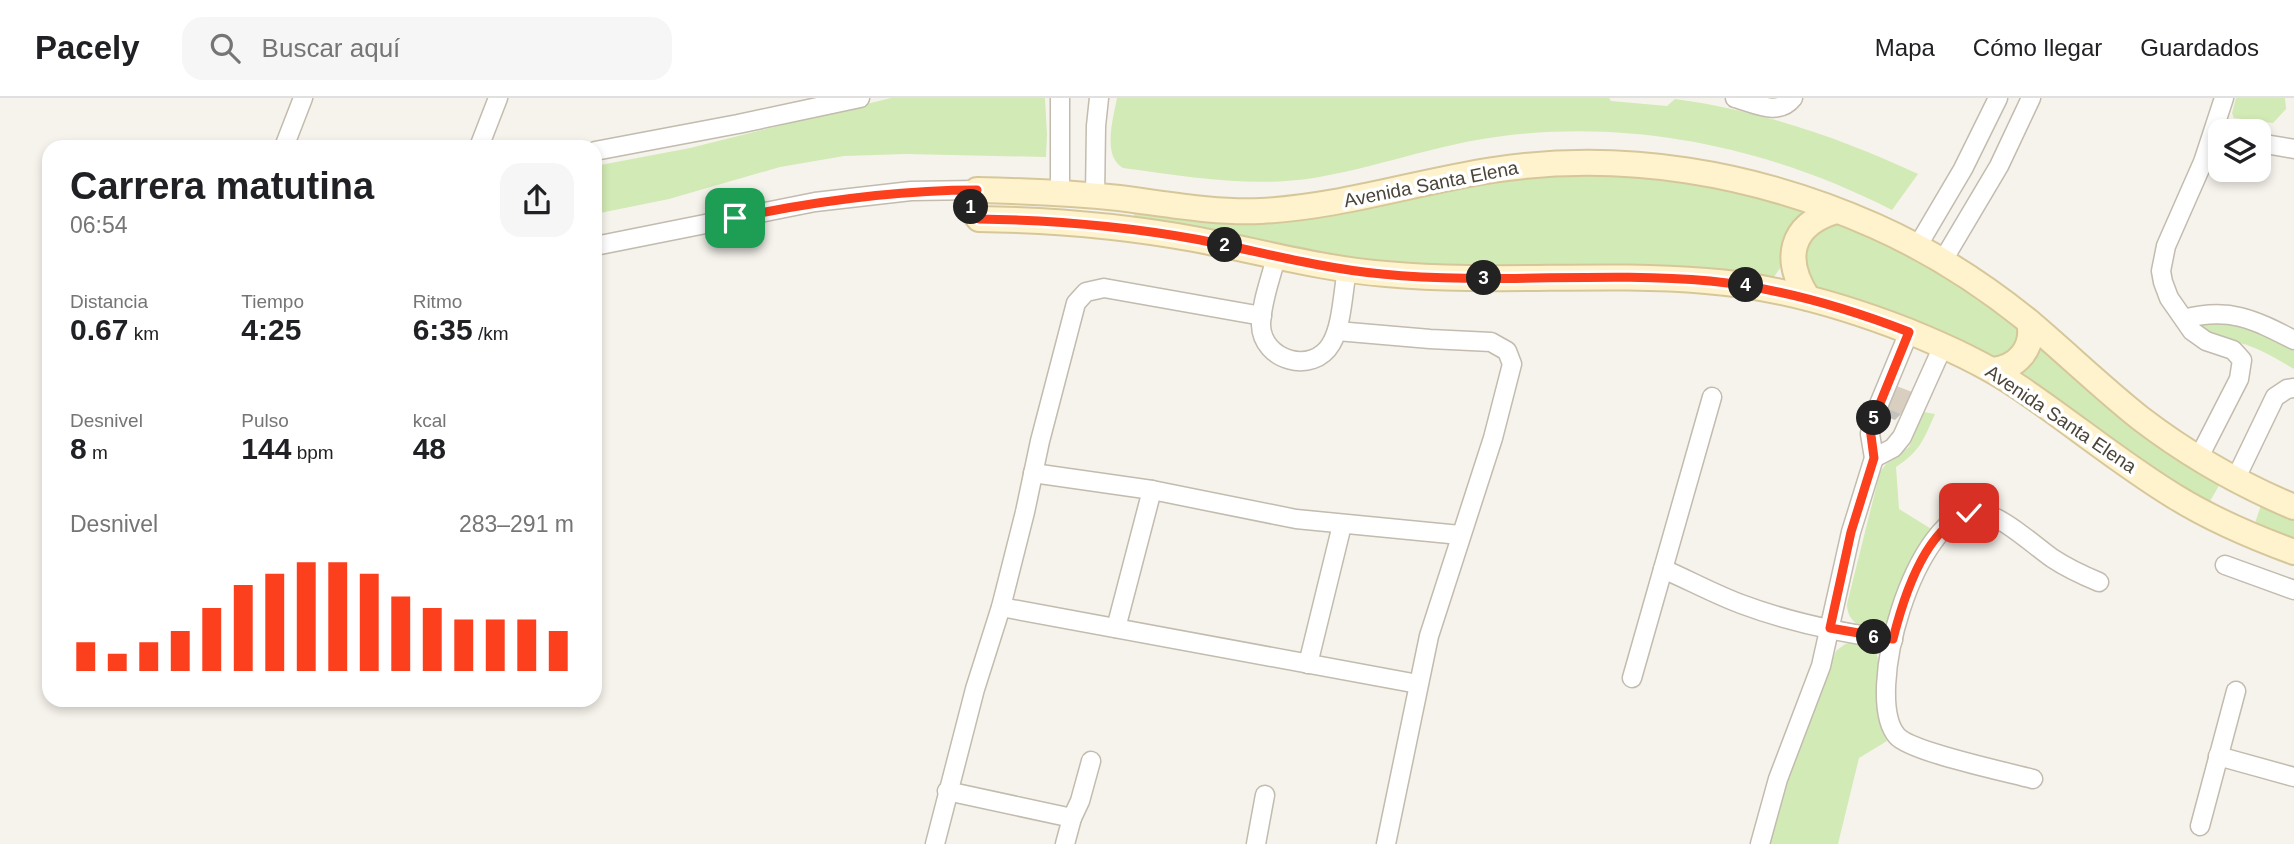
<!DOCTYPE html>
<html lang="es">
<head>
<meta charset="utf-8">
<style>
  :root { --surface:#fff; --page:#f6f6f6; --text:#202124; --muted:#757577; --line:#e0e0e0; --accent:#fc3f1d }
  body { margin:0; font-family:Arial,sans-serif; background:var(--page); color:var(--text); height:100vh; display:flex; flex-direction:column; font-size:26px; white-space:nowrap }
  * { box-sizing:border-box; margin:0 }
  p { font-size:23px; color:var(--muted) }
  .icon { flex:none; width:38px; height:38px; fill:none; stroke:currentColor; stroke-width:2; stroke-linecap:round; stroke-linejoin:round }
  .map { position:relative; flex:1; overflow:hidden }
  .side { position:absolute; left:42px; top:42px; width:560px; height:567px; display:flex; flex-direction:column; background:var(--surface); border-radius:21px; box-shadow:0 4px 10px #0003 }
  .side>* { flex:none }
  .controls { position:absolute; left:2208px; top:21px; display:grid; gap:14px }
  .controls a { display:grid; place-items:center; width:63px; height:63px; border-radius:14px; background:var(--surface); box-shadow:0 4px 10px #0003; font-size:35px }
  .pin { position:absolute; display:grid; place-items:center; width:60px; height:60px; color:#fff; margin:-30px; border-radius:14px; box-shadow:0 4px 10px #0006 }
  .km { position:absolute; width:35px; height:35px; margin:-18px; border-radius:50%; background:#222; color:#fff; font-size:19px; line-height:35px; text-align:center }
  .round { display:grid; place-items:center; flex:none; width:74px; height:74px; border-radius:21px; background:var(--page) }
  .overview { display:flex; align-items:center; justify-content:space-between; height:119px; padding:0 28px }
  h1 { font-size:38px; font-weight:700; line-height:52px }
  .figures { display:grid; grid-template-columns:repeat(3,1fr); gap:10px; height:119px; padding:7px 28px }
  .figures div { display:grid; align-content:center }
  .figures b { font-size:30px; font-weight:700 }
  .figures small { font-size:19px; font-weight:400 }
  .figures p { font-size:19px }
  .chart { height:196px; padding:14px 28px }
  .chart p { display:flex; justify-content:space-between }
  .chart svg { width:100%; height:126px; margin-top:7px; stroke:var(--accent); stroke-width:6 }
  header { display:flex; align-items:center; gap:42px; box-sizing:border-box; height:98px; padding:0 35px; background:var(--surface); border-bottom:2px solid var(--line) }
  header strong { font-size:33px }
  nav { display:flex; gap:38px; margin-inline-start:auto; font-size:24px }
  .search { width:490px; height:63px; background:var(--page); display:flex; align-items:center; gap:18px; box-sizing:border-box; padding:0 24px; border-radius:21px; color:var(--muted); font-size:26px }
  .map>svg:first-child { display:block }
  .green { fill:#d2eab5 }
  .shadow { fill:#0003 }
  .building { fill:#d8cfc1 }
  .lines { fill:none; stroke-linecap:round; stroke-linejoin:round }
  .street-casing { stroke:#c2bbae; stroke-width:21 }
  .secondary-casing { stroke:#d6c79b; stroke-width:28 }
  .street { stroke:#fff; stroke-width:18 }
  .secondary { stroke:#fff3cd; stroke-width:24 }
  .route-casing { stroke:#fff; stroke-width:14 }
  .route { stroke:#fc3f1d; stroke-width:9 }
  .labels { text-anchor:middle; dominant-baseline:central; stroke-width:7; stroke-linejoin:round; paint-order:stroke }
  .street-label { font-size:19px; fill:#4b4439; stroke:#fff }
</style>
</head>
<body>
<header>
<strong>Pacely</strong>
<div class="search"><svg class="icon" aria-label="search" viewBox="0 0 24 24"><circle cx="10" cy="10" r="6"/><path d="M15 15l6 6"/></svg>Buscar aquí</div>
<nav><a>Mapa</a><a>Cómo llegar</a><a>Guardados</a></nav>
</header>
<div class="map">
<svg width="2294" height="746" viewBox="0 0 2294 746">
  <rect width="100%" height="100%" fill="#f6f3ec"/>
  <g class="green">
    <path d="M891,0H1045L1047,37L1046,59L906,56L844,58L780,69L669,101L595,116V68L690,50Z"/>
    <path d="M1117,0H1609L1611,3L1667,8L1675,1C1759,12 1841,40 1918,76L1892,112C1772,51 1638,21 1503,38C1436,46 1374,71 1307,81C1245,89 1184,78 1123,70C1102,58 1113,21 1117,0Z"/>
    <path d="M2236,0H2285L2286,11L2273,25L2234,20L2232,15Z"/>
    <path d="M1629,76L1727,91L1805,112L1806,116L1782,151V167L1772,182L1387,166L1322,156L1135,119L1133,115L1136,112L1486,84L1545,77Z"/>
    <path d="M1835,126L1868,139L1912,161L1949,182L2015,227L2019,236L2018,246L2001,263L1813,188L1802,155L1814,133Z"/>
    <path d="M2221,221L2251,231L2294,250V271C2279,262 2264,253 2247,247C2231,242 2212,241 2200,228L2201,225Z"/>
    <path d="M2034,240L2221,384L2209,405L2143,364L2049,295L2018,276Z"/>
    <path d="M1924,314L1935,316C1923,343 1920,353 1896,369L1899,411L1933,432L1888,524C1870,536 1847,528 1847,506L1880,374L1886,366L1909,349Z"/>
    <path d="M2261,407L2294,419V441L2255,425Z"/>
    <path d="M1854,544L1869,545C1886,562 1877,583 1877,605C1876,619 1881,631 1887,643L1859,660L1838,746H1766L1780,696L1836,553L1845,546Z"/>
  </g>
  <path class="shadow" d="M1889,295L1901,316L1895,322L1881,317Z"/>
  <path class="building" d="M1894,287L1912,294L1903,317L1886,310Z"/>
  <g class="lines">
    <defs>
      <g id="street">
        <path d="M1735,0C1755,5 1778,19 1793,0"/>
        <path d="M2259,45L2294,51"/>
        <path d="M284,49L303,0"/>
        <path d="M479,49L498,0"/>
        <path d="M595,53L738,26L860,0"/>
        <path d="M1060,95V0"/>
        <path d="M1095,98L1096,28L1099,0"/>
        <path d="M595,148L815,104L911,93L977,92"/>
        <path d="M1917,149L1963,71L1998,0"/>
        <path d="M1276,159C1271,180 1261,205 1261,227C1262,263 1313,277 1331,246C1342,228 1343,193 1347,172"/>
        <path d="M1942,164L1999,68L2031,0"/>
        <path d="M2184,221C2229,209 2253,221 2294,242"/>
        <path d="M1337,233L1430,241L1491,244L1507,253L1512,266L1493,340L1429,538L1386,746"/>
        <path d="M1874,360L1893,350L1902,339L1943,248"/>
        <path d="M2198,361L2239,281L2242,262L2233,252L2206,243L2192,233L2169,200L2163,184L2161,173L2166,148L2203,64L2224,0"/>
        <path d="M1033,375L1152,392L1296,421L1460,437"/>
        <path d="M2235,382L2275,299L2287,291L2294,290"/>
        <path d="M2225,467L2294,492"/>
        <path d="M1663,471C1689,482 1714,496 1741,506C1789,524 1842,535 1893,542"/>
        <path d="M1001,509L1418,586"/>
        <path d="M1116,530L1152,392"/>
        <path d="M1308,566L1342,427"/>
        <path d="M1632,580L1712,299"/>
        <path d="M2218,658L2294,679"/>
        <path d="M2033,681C2007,674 1911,654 1897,638C1862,598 1916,414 1976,414C2000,415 2032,446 2052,460C2067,470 2082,477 2099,484"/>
        <path d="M947,693L1072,720"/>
        <path d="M2200,728L2236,593"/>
        <path d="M935,746L975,591L1001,509L1025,414L1040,343L1076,205L1086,194L1104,190L1262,218"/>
        <path d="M1065,746L1072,720L1080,703L1091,663"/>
        <path d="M1256,746L1265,697"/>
        <path d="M1760,746L1778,681L1821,568L1851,434L1874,360L1870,336L1872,323L1909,234"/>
      </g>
      <g id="secondary">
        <path d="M1808,200C1783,162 1789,127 1836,113"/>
        <path d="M1992,272C2017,270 2035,250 2029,224"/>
        <path d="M2294,409C2239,386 2187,356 2140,320C2101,289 2065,254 2027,222C1981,185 1929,152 1875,128C1756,75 1623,52 1493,72C1415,84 1340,109 1261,113C1213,115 1167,106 1119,100C1072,95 1024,93 977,92C971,104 969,111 979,121C1051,122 1123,128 1194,141C1258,153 1321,171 1386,176C1492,186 1600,174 1706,183C1776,188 1844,208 1908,233C1947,249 1985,266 2020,290C2072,325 2120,365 2174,398C2211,421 2253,439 2294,454"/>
      </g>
    </defs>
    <use href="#street" class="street-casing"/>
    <use href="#secondary" class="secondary-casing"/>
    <use href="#street" class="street"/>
    <use href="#secondary" class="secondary"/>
  </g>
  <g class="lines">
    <defs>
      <path id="route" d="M735,120C816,103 895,92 977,92L971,110L979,121C1052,122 1123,128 1195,141C1258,153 1318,170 1382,176C1491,187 1601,173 1710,183C1779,190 1845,209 1909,234L1870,330L1874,360L1851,434L1830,530L1893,541C1903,501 1925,430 1969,415"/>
    </defs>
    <use href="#route" class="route-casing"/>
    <use href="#route" class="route"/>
  </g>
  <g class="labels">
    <g class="street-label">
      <text transform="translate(1431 86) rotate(-11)">Avenida Santa Elena</text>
      <text transform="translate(2061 321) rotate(34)">Avenida Santa Elena</text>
    </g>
  </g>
</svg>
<div class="controls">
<a><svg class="icon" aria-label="layers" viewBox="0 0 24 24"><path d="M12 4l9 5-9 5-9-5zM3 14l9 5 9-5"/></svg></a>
</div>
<div class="pin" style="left:735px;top:120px;background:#1e9e55"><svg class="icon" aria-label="arrive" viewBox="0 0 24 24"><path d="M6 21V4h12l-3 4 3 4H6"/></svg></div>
<div class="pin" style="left:1969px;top:415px;background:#d93025"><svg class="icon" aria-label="check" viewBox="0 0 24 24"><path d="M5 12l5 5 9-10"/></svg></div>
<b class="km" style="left:971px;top:109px">1</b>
<b class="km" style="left:1225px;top:147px">2</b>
<b class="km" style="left:1484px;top:180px">3</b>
<b class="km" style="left:1746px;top:187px">4</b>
<b class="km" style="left:1874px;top:320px">5</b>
<b class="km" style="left:1874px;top:539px">6</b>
<section class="side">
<div class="overview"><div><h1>Carrera matutina</h1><p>06:54</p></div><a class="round"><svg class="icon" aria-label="share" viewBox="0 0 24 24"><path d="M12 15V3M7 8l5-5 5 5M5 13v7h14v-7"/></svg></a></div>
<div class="figures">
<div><p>Distancia</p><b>0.67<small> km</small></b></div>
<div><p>Tiempo</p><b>4:25</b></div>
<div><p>Ritmo</p><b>6:35<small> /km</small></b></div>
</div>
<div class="figures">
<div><p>Desnivel</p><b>8<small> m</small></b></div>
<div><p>Pulso</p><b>144<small> bpm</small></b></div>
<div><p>kcal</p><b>48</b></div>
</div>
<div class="chart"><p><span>Desnivel</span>283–291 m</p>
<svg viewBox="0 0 160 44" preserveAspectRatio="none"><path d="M5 44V34M15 44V38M25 44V34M35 44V30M45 44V22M55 44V14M65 44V10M75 44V6M85 44V6M95 44V10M105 44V18M115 44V22M125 44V26M135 44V26M145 44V26M155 44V30"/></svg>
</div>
</section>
</div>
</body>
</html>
